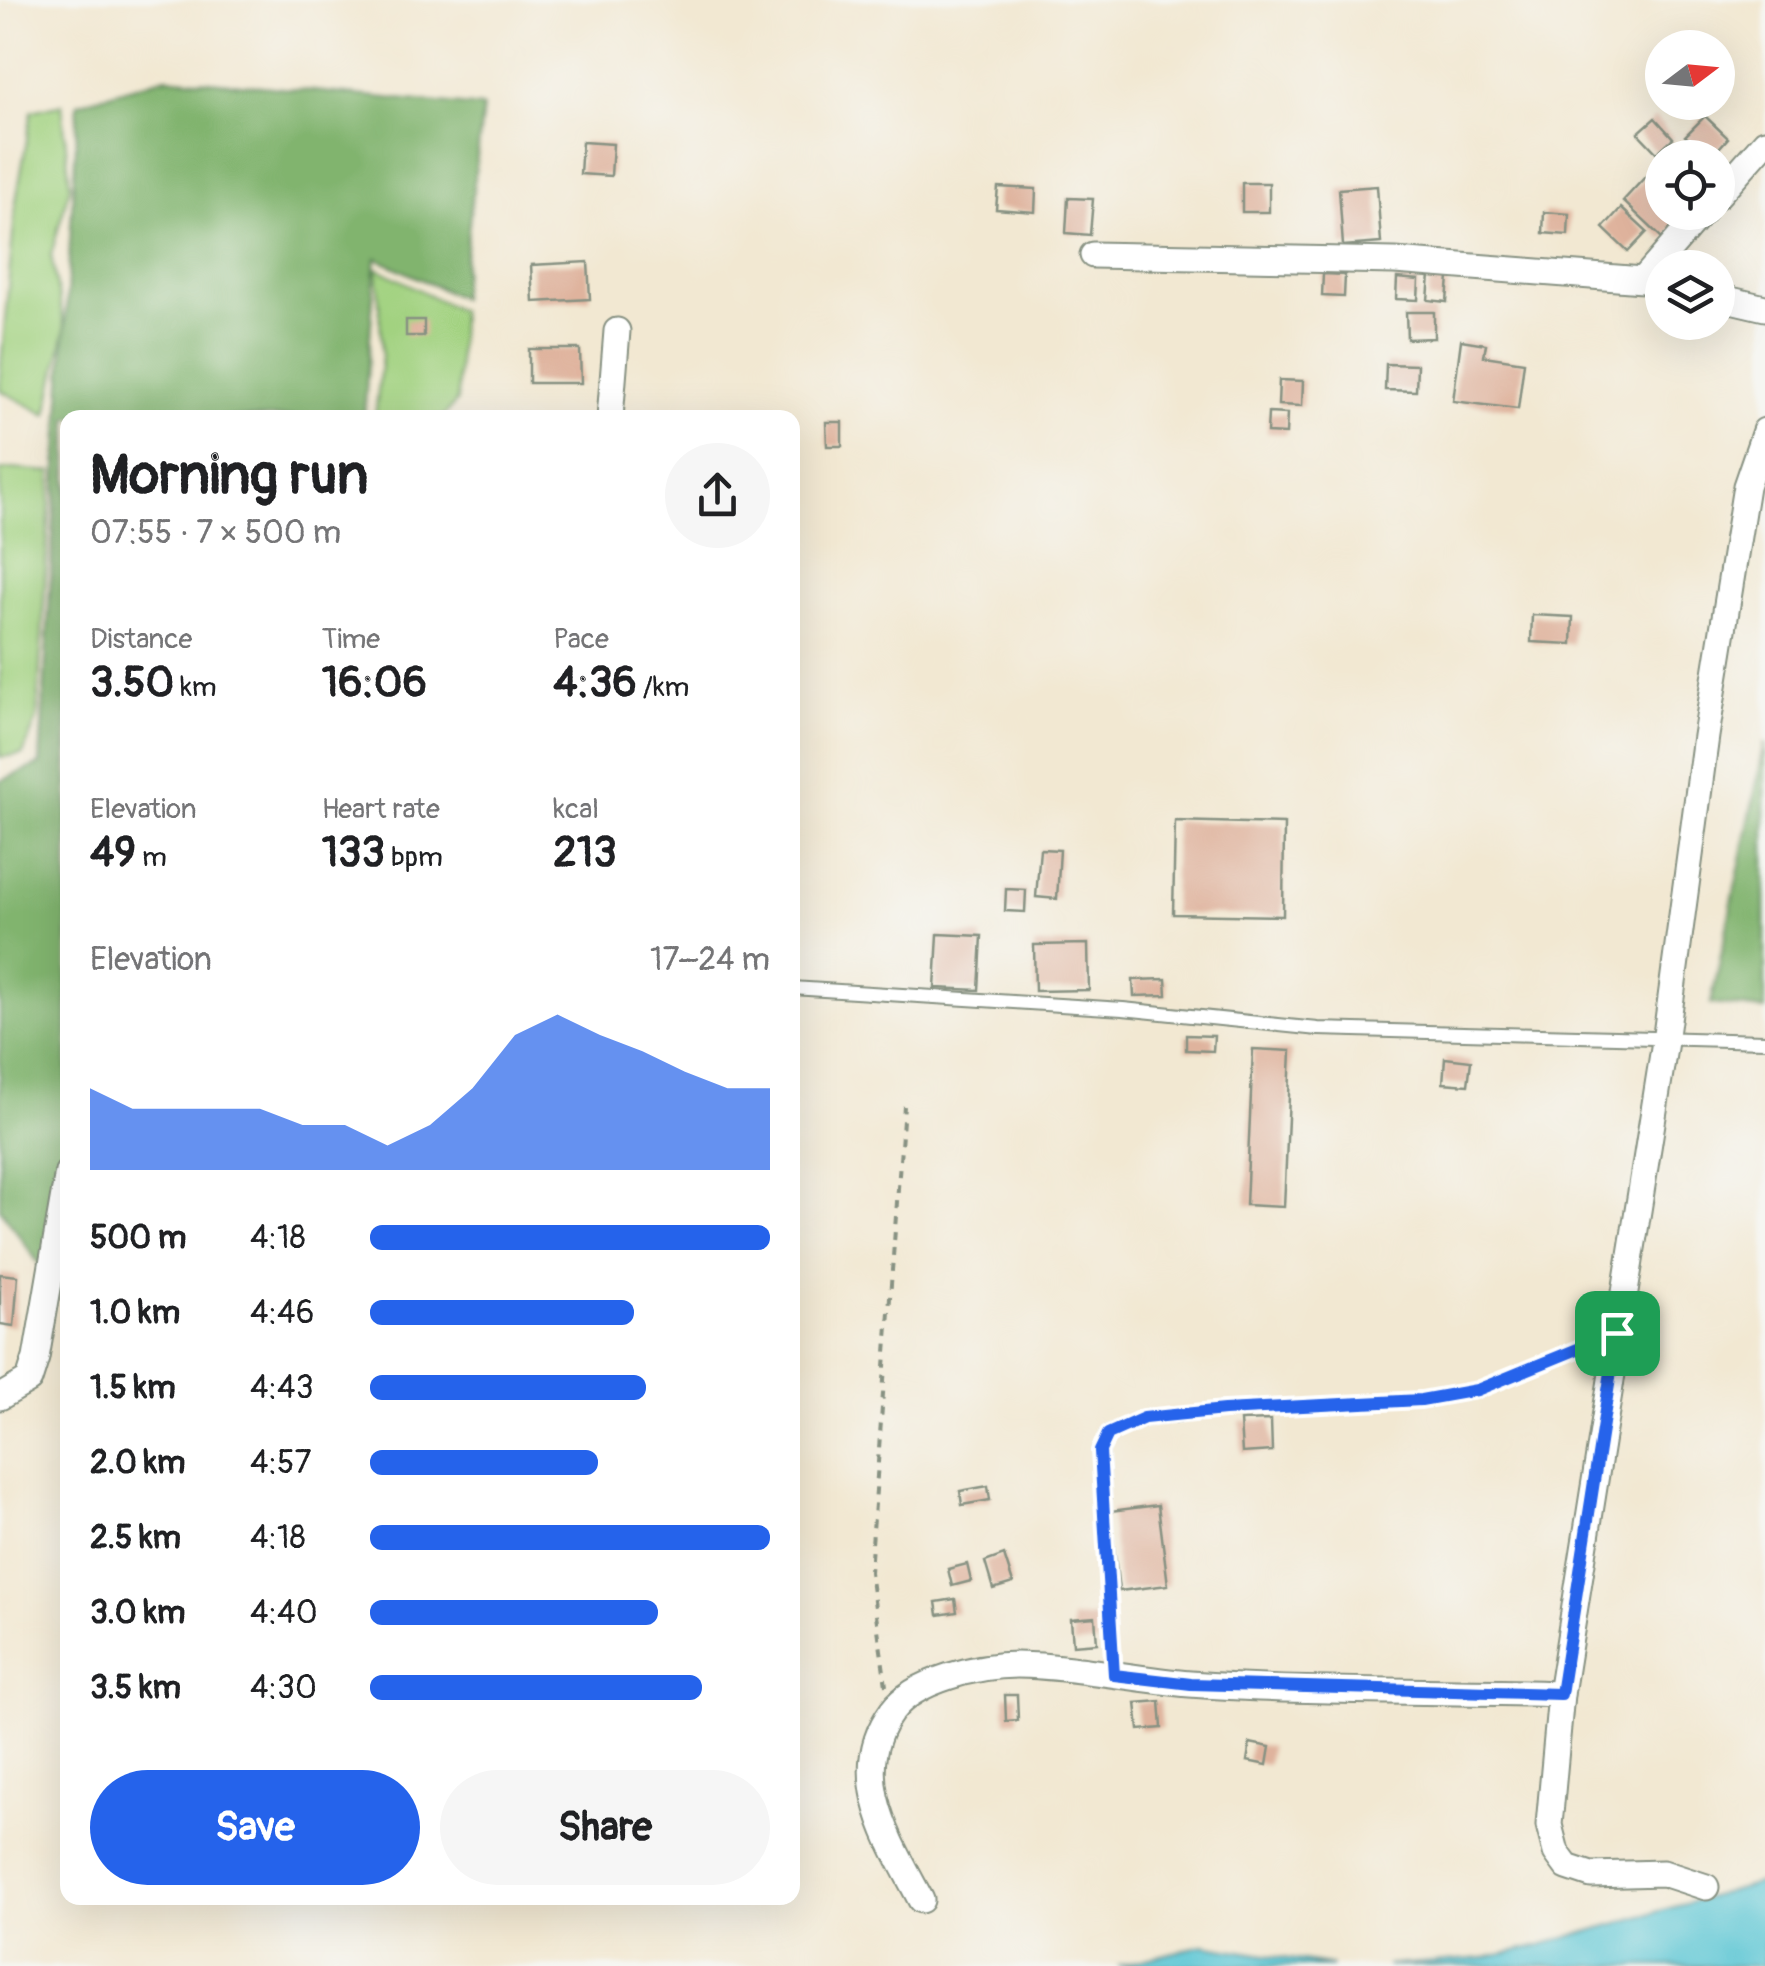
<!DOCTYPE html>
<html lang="en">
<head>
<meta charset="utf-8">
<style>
  :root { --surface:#fff; --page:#f6f6f6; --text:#202124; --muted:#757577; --accent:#2563eb }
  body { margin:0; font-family:Pangolin,sans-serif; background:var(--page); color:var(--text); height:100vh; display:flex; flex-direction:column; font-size:38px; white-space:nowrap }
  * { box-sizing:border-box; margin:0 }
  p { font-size:32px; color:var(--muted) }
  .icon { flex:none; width:55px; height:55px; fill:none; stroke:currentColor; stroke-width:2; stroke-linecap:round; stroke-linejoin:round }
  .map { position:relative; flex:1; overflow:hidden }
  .details { position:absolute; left:60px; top:410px; width:740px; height:1495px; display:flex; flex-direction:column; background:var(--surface); border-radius:20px; box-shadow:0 10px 40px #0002 }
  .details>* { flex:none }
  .needle { width:65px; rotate:74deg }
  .fabs { position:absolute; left:1645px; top:30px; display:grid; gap:20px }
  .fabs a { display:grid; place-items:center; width:90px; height:90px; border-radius:50%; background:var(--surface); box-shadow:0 10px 40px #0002; font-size:50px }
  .pin { position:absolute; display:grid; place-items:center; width:85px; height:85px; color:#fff; margin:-42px; border-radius:20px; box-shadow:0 5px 15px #0006 }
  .round { display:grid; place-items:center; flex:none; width:105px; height:105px; border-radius:52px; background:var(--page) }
  .overview { display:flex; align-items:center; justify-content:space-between; height:170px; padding:0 30px }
  h1 { font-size:55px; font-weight:700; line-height:75px }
  .figures { display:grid; grid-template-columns:repeat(3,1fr); gap:15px; height:170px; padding:10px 30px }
  .figures div { display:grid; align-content:center }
  .figures b { font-size:42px; font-weight:700 }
  .figures small { font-size:28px; font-weight:400 }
  .figures p { font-size:28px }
  .chart { height:280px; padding:20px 30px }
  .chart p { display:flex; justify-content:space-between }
  .chart svg { width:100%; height:180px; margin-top:10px; fill:var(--accent); opacity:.7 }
  .cta { display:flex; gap:20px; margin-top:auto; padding:20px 30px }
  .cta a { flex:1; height:115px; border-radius:60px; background:var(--accent); color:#fff; font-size:40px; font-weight:700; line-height:115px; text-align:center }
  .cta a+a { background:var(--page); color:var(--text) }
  ul { padding:0 30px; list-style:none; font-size:32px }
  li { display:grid; grid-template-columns:160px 120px 1fr; align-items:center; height:75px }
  li i { height:25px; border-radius:12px; background:var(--accent) }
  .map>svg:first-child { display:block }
  .green { fill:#a2d280; stroke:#60885a; stroke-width:2.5 }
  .forest { fill:#81b46e; stroke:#507851; stroke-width:2.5 }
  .water { fill:#5bc6d4; stroke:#3d8284; stroke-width:2.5 }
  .building { fill:#dfb39d }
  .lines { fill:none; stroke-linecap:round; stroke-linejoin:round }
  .service-casing { stroke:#889283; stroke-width:16 }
  .minor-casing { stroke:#889283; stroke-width:29 }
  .path { stroke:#889283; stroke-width:4; stroke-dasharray:8 8; stroke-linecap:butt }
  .service { stroke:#fff; stroke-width:12 }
  .minor { stroke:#fff; stroke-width:25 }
  .route-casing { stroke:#fff; stroke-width:20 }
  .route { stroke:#2563eb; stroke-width:12 }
</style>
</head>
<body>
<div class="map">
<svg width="1765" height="1966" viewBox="0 0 1765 1966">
  <rect width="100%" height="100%" fill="#f6f6f2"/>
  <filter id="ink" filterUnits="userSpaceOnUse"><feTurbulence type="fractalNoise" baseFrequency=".01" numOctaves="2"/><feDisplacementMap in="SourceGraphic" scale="20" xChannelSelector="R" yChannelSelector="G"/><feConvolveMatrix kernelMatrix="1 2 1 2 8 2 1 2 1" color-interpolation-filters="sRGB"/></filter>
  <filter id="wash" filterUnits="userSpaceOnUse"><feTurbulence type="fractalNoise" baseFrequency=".0048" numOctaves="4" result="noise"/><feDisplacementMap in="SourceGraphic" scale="40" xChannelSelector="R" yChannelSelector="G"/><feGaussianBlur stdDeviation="2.25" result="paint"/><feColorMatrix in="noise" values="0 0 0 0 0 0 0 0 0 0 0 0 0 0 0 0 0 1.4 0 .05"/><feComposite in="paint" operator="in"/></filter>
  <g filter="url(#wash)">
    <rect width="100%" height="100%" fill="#f2e8d2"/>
    <g class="green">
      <path d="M62,104L70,186L51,255L65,330L47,415L0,390V376L16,201L32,111Z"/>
      <path d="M377,268L460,311L457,401L443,417L375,418L382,355Z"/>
      <path d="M12,469L52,472L37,719L23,754L0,757V471Z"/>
    </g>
    <g class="forest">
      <path d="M166,77L483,107L460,298L376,258L364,417L68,418L67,1304L0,1208V781L40,764L78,103Z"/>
      <path d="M1765,743V1010L1711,1004Z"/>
    </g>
    <g class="water">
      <path d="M1765,1881V1966H1386L1485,1958L1541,1945Z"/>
      <path d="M1203,1945L1332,1966H1118Z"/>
    </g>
    <g id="blocks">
      <g class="building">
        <path d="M1705,116L1728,138L1710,158L1685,136Z"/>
        <path d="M1655,118L1673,138L1657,153L1638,133Z"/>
        <path d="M582,142L613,144L611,176L580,174Z"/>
        <path d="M1646,176L1662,191V212H1685L1664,240L1623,201Z"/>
        <rect x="1242" y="183" width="27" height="29"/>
        <path d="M1377,186L1381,243L1343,246L1339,189Z"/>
        <path d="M998,187L1036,189L1035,212L996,209Z"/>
        <path d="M1068,198L1093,199L1090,235L1066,233Z"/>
        <path d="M1621,208L1647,232L1628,252L1603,228Z"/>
        <path d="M1544,212L1569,214L1568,235L1543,233Z"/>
        <path d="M588,262L590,299L533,302L531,265Z"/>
        <path d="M1323,274L1345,275L1344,297L1322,296Z"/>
        <path d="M1430,275L1449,277L1447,302L1428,300Z"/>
        <path d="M1397,278L1419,280L1418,300L1396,299Z"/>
        <path d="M1406,312H1434V338L1407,339Z"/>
        <rect x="406" y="320" width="18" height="16"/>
        <path d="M1461,340L1486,344L1484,356L1524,362L1518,409L1453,401Z"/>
        <path d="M529,349H580L581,383H529Z"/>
        <path d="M1386,364L1417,365L1416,391L1385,390Z"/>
        <path d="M1279,380L1303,381L1302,406L1278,405Z"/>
        <path d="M1268,413L1287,414L1286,434L1267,433Z"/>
        <path d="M826,422H842V446H827Z"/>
        <path d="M1532,615L1573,617L1572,644L1531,642Z"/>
        <path d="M1175,821L1284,824L1283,916L1173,914Z"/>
        <path d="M1040,849L1060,850L1057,899L1036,897Z"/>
        <path d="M1006,889L1026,890L1025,912L1005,911Z"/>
        <path d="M938,934L982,936L979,990L935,988Z"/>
        <path d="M1088,944L1089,990L1035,991L1034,945Z"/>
        <path d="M1166,979L1167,995L1134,996L1133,980Z"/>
        <path d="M1186,1035L1214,1036L1213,1051L1186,1050Z"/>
        <path d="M1253,1049L1291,1051L1284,1207L1246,1205Z"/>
        <path d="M1445,1058L1471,1061L1468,1085L1443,1083Z"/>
        <path d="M0,1274L18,1276L14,1326L0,1324Z"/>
        <path d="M1271,1420L1272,1451L1242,1453L1240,1421Z"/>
        <path d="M988,1486L990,1500L962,1505L960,1491Z"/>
        <path d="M1158,1505L1168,1585L1119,1591L1110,1511Z"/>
        <path d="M1004,1555L1013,1583L993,1589L985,1562Z"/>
        <path d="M967,1564L971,1581L952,1586L948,1569Z"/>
        <path d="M955,1599L957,1612L938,1615L936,1602Z"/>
        <path d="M1095,1617L1097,1643L1073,1645L1071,1619Z"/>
        <path d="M1005,1695H1017L1018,1720L1006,1721Z"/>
        <path d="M1160,1701L1162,1728L1139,1730L1136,1703Z"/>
        <path d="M1250,1743L1270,1747L1267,1765L1247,1761Z"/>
      </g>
    </g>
  </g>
  <g filter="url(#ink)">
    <use href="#blocks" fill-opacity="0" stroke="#889283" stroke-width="2.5"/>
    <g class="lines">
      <defs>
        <g id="service">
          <path d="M792,988L1123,1009L1318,1029L1765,1041"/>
          <path d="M1114,1675L1101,1451L1107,1434L1144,1419L1225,1410L1421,1400L1477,1390L1617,1333"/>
        </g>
        <g id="minor">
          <path d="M1718,195L1765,142"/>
          <path d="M1093,255L1395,261L1643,280L1702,212"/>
          <path d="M1718,297L1765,308"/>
          <path d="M610,418L617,331"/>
          <path d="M0,1397L29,1380L36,1358L68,1172"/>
          <path d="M1706,1887L1663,1873L1591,1875L1567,1867L1556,1852L1549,1825L1561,1694L1666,1035L1706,736L1746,486L1765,431"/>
          <path d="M921,1900C890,1841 846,1774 892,1711C915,1680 979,1665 1017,1665C1074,1666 1132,1679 1190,1684C1313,1693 1438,1690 1561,1694"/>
        </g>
      </defs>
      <use href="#service" class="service-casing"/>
      <use href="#minor" class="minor-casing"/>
      <path class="path" d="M886,1686L870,1572L904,1106"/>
      <use href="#service" class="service"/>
      <use href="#minor" class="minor"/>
    </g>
  </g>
  <g class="lines" filter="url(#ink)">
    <defs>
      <path id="route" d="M1617,1333L1561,1694L1191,1684L1114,1675L1100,1451L1108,1434L1144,1418L1224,1410L1421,1400L1477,1390Z"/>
    </defs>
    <use href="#route" class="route-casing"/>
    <use href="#route" class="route"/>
  </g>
</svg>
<div class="fabs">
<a><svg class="needle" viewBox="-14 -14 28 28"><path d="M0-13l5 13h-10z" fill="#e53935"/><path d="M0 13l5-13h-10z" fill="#757577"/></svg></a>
<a><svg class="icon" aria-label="locate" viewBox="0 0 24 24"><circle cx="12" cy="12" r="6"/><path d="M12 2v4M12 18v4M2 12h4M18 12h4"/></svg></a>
<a><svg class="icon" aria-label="layers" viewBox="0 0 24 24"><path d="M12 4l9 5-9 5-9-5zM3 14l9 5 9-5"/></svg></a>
</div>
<div class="pin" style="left:1617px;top:1333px;background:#1e9e55"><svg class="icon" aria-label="arrive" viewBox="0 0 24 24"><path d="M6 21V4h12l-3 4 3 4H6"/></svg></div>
<section class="details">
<div class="overview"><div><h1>Morning run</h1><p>07:55 · 7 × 500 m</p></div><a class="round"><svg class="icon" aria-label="share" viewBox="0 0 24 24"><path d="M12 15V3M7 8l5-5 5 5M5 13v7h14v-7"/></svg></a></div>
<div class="figures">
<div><p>Distance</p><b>3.50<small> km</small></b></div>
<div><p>Time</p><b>16:06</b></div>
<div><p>Pace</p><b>4:36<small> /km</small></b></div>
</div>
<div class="figures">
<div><p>Elevation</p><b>49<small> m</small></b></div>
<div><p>Heart rate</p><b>133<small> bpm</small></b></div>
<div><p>kcal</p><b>213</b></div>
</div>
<div class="chart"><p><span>Elevation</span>17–24 m</p>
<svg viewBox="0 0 160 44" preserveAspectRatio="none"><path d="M0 44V24L10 29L20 29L30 29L40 29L50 33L60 33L70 38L80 33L90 24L100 11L110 6L120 11L130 15L140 20L150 24L160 24V44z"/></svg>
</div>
<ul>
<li><b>500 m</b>4:18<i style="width:100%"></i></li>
<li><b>1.0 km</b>4:46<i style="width:66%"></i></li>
<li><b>1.5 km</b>4:43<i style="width:69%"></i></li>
<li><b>2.0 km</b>4:57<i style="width:57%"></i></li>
<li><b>2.5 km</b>4:18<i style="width:100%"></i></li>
<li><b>3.0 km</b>4:40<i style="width:72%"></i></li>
<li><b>3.5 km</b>4:30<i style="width:83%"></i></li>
</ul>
<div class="cta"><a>Save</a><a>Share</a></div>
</section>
</div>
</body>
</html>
